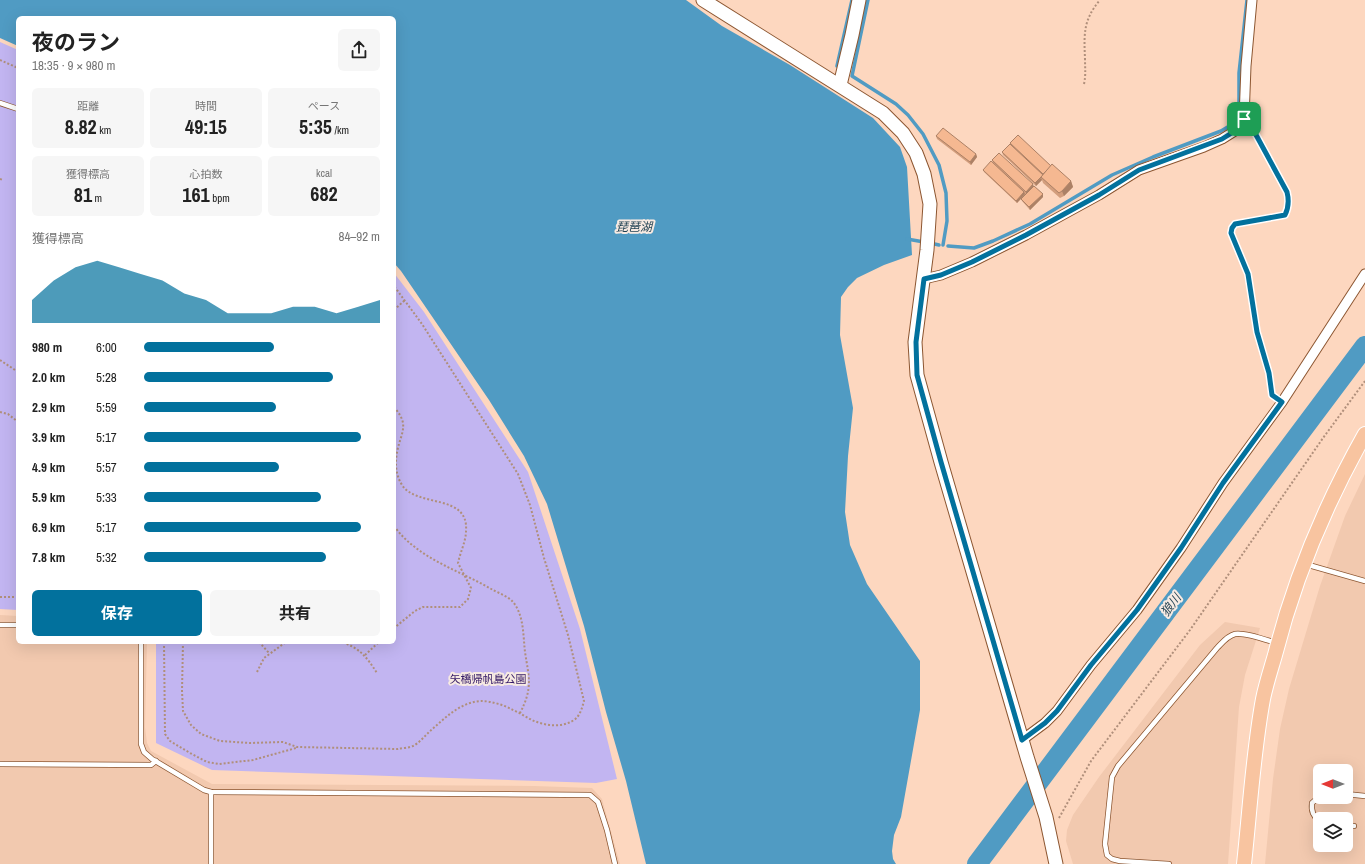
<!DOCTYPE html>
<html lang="ja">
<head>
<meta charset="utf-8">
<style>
  :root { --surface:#fff; --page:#f6f6f6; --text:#222; --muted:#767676; --accent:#02719d }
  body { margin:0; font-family:"Archivo Narrow","Noto Sans JP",sans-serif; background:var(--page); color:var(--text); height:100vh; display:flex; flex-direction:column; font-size:15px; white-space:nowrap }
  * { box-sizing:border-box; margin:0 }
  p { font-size:13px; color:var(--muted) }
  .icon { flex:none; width:22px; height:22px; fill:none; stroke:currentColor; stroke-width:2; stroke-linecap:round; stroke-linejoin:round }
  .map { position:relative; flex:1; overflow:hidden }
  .details { position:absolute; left:16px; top:16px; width:380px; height:628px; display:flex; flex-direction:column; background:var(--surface); border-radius:6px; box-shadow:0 4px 16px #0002 }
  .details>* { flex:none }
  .needle { width:26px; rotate:270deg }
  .fabs { position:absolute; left:1313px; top:764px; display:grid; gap:8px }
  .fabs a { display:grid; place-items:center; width:40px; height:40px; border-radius:6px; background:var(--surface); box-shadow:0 4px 16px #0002; font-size:20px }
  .pin { position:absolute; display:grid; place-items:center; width:34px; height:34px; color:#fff; margin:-17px; border-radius:8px; box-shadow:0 2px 6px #0006 }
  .round { display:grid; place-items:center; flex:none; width:42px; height:42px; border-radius:6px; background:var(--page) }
  .head { display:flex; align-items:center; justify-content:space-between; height:68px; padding:0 16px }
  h1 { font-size:22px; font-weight:700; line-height:30px }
  .stats { display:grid; grid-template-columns:repeat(3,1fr); gap:6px; height:68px; padding:4px 16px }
  .stats div { display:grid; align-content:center; border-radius:6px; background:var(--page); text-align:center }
  .stats b { font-size:20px; font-weight:700 }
  .stats small { font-size:11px; font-weight:400 }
  .stats p { font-size:11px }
  .chart { height:112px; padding:8px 16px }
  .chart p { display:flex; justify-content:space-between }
  .chart svg { width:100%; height:72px; margin-top:4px; fill:var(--accent); opacity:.7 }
  .cta { display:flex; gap:8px; margin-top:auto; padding:8px 16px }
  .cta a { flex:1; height:46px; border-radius:6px; background:var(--accent); color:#fff; font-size:16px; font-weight:700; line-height:46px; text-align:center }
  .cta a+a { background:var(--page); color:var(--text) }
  ul { padding:0 16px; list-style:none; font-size:13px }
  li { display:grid; grid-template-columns:64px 48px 1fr; align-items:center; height:30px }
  li i { height:10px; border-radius:5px; background:var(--accent) }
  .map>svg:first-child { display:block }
  .built { fill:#f2c9af; fill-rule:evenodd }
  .green { fill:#c2b5f1 }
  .water { fill:#509bc3 }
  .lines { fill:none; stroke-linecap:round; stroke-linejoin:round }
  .stream { stroke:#509bc3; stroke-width:3.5 }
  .river { stroke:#509bc3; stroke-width:20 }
  .lane-casing { stroke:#8c5631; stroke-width:6 }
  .street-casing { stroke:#8c5631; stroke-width:11 }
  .secondary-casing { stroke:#8c5631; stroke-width:15 }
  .primary-casing { stroke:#fff; stroke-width:16 }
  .path { stroke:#b08f7b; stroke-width:2; stroke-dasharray:2 2; stroke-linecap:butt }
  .lane { stroke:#fff; stroke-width:4.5 }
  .street { stroke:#fff; stroke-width:9 }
  .secondary { stroke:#fff; stroke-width:13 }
  .primary { stroke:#f8c4a0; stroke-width:14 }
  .wall { fill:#d39e7d }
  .shaded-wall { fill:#ac8166 }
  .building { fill:#f5b891; stroke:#ac8166 }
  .route-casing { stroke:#fff; stroke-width:8 }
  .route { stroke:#02719d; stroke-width:5 }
  .labels { text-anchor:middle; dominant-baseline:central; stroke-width:4; stroke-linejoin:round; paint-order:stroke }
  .park-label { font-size:11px; fill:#361b67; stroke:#f7eae2 }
  .water-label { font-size:12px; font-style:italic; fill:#1b3d4f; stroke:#f7eae2 }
</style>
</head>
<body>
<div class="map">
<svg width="1365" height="864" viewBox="0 0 1365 864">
  <rect width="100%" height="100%" fill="#fdd7bf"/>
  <g class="built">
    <path d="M1365,474V864H1265L1273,779L1280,729L1289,689L1320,586L1345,516ZM1320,771H1346V797H1320ZM1320,819H1346V845H1320Z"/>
    <path d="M0,615L18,616V642H147L145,727L147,743L151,751L212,784L534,786L592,788L602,799L620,864H0Z"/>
    <path d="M1225,622L1260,628L1245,675L1239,707L1228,864H1073L1066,841L1067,830L1073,815L1099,777L1200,645Z"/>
  </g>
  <g class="green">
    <path d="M0,42L18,50V610L0,609Z"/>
    <path d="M394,273L424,312L528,472L580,629L617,779L596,783L212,770L156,743V642H394Z"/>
  </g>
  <path class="water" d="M0,0H686L722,26L790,65L873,118L900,147L907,167L912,255L884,265L857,278L848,287L841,297L840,335L853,408L848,456L845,512L850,545L867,584L920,661V710L901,817L894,835L892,851L893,859L896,864H646L626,781L606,712L584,626L547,504L524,456L489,400L401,271L394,263V18H18V46L0,38Z"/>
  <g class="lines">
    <g class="stream">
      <path d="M868,0L852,76L896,104L908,115L923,134L939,165L946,193L947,221L943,245"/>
      <path d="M837,66L852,0"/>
      <path d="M907,239L924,242"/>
      <path d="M930,243L939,245"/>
      <path d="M948,246L974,248L993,241L1030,224L1112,175L1153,157L1221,131L1231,125L1239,116V73L1247,0"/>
    </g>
    <path class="river" d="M977,864L1365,346"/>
    <defs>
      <g id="lane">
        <path d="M0,103L18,109"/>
        <path d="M1305,564L1365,581"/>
        <path d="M0,625H18"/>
        <path d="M141,642V744L144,752L152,759L204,790L211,792L590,795L598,802L607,830L615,864"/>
        <path d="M0,764L151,765L156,761"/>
        <path d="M1346,794L1365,796"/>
        <path d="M1320,796L1312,803C1311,811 1313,816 1320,822"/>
        <path d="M1346,826H1354"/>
        <path d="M211,864V792"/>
        <path d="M1169,864L1120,861L1112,859L1107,855L1105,844L1112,777L1118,766L1217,648C1222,643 1227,636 1235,634C1245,632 1266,640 1276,643"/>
      </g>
      <g id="street">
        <path d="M924,279L941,275L972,262L1026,235L1099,195L1139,170L1204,147L1222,139L1238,129L1244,119L1246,66L1252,0"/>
        <path d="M1022,740L1045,723L1057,711L1091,665L1137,610L1181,548L1223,483L1282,402L1365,274"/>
      </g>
      <g id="secondary">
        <path d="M703,0L883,113L903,133L916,153L924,174L930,204L927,250L915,342L917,375L941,462L1027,757L1046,817L1056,864"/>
        <path d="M840,85L852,35L859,0"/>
      </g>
      <path id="primary" d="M1244,864C1250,809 1253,753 1263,699C1266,684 1271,669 1275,655C1295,576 1325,505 1365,434"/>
    </defs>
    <use href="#lane" class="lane-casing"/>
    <use href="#street" class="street-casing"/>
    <use href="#secondary" class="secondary-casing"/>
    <use href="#primary" class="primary-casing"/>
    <g class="path">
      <path d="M0,60L18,68"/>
      <path d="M1084,84C1086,75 1085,68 1085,59C1084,34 1083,20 1100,0"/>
      <path d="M1251,127L1287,191C1289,200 1289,207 1285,215L1235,224L1232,228L1231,233L1248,274L1257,332L1269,373L1272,395L1274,396"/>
      <path d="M0,179L3,180"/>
      <path d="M394,310L405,300"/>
      <path d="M0,360L18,372"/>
      <path d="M394,407C398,412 402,417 403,423C404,430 401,437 399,444C395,458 394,472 402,485C417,508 469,493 466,531C466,541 460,553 458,563L471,588L468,599L460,607H423L415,611L394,628"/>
      <path d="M0,412L8,414L18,422"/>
      <path d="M394,526C418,559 459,570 493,590C499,593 509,597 513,602C524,615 523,635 525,652C529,678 533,688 520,713"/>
      <path d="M0,597H18"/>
      <path d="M164,642L165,734L170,741L190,753L207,762L219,764L253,760L296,748"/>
      <path d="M183,642L182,691L183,711L191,725L201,734L220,741L250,743L283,742L297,747L398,749C402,748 408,748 413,746C419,743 424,737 429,732C444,719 460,702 481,701C491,701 504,705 513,710C520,713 526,717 532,720C545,726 562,728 574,720C580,716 582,708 584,701L568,635L544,558L530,505L518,474L422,324L394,286"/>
      <path d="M259,642L269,653"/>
      <path d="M343,642C361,650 366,656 377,673"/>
      <path d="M365,655L379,642"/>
      <path d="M257,672L264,658L286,642"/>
      <path d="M1059,818L1091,761L1190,630L1323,438L1365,381"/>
    </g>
    <use href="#lane" class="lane"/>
    <use href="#street" class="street"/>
    <use href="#secondary" class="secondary"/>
    <use href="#primary" class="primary"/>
  </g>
  <g class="wall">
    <path d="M936,136L976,154L977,157L971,165L937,139Z"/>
    <path d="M1010,143L1051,166L1071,181L1073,187L1064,196L1060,198L1043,183L1042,180L1036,186L1003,155L1002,152L1011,146Z"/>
    <path d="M992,160L1034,187L1043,194V197L1030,210L1022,201L1021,199L1017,203L984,172L983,170L993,163Z"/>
  </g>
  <g class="shaded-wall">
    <path d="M976,154L977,157L971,165L970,162Z"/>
    <path d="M1041,178L1042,180L1036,186L1035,183Z"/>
    <path d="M1071,181L1073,187L1064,196L1062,191Z"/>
    <path d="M1033,184L1034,187L1026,194V192Z"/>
    <path d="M1024,192L1025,194L1017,203L1016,201Z"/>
    <path d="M1043,194V197L1030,210L1029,207Z"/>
  </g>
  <g class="building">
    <path d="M943,128L976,154L970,162L936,136Z"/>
    <path d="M1018,135L1051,166L1043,174L1010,143Z"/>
    <path d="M1010,144L1043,175L1035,183L1002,152Z"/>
    <path d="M999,153L1033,184L1026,192L992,160Z"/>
    <path d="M991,161L1024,192L1016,201L983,170Z"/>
    <path d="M1052,164L1071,181L1062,191L1059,193L1041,177Z"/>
    <path d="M1034,186L1043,194L1029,207L1021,199Z"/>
  </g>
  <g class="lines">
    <defs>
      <path id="route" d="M1244,119L1255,133L1287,192C1289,200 1289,207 1285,215L1235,224L1232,228L1231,233L1248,274L1257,332L1269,373L1272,395L1282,402L1223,483L1181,548L1137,610L1091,665L1057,711L1045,723L1022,740L941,462L917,375L916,342L924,279L941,275L972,262L1026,235L1099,195L1139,170L1222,139L1238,129Z"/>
    </defs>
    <use href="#route" class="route-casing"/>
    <use href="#route" class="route"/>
  </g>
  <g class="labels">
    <g class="park-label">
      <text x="488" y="679">矢橋帰帆島公園</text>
    </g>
    <g class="water-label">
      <text x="634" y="227">琵琶湖</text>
      <text transform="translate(1171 605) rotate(-53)">狼川</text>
    </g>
  </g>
</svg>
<div class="fabs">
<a><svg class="needle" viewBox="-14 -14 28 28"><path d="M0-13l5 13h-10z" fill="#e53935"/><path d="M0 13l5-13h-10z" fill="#767676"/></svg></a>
<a><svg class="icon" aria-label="layers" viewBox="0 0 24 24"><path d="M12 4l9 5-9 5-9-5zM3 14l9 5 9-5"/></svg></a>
</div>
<div class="pin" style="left:1244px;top:119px;background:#1e9e55"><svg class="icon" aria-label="arrive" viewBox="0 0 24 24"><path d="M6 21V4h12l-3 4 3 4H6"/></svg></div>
<section class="details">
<div class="head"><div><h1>夜のラン</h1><p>18:35 · 9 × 980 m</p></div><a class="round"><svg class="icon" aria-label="share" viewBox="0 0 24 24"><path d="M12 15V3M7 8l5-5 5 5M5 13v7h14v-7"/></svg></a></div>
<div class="stats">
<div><p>距離</p><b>8.82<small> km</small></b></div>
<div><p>時間</p><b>49:15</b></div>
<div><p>ペース</p><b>5:35<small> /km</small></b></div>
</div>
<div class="stats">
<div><p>獲得標高</p><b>81<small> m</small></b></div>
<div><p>心拍数</p><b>161<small> bpm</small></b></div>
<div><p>kcal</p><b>682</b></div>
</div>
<div class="chart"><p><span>獲得標高</span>84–92 m</p>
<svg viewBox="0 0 160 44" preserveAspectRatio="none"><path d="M0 44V30L10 18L20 10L30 6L40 10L50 14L60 18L70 26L80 30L90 38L100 38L110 38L120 34L130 34L140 38L150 34L160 30V44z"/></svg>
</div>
<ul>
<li><b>980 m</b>6:00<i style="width:55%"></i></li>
<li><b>2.0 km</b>5:28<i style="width:80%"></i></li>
<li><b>2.9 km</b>5:59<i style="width:56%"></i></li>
<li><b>3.9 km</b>5:17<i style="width:92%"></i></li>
<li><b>4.9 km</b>5:57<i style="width:57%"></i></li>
<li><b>5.9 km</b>5:33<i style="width:75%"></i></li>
<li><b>6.9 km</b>5:17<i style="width:92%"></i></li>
<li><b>7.8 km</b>5:32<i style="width:77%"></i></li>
</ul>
<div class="cta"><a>保存</a><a>共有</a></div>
</section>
</div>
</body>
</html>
